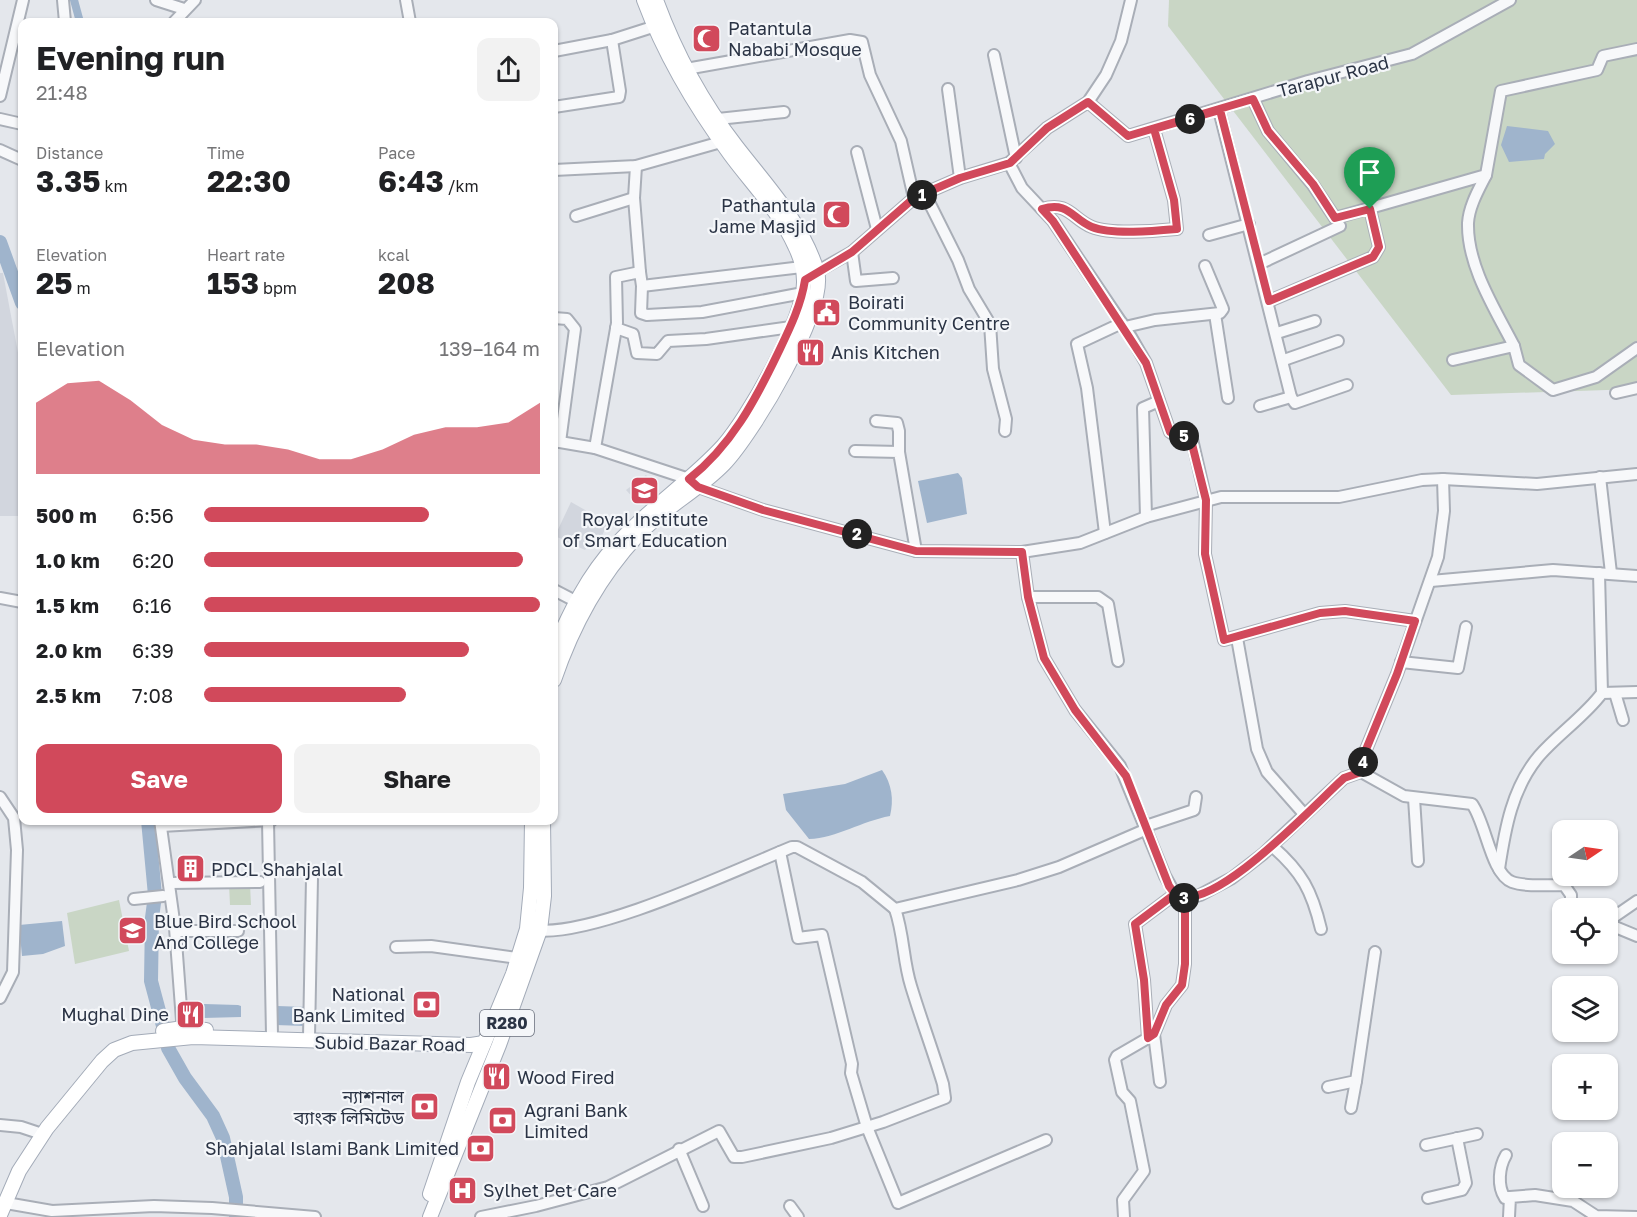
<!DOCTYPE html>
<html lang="en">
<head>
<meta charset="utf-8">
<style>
  :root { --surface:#fff; --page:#f2f2f2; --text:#202124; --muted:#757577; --accent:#d1495b }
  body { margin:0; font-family:"Golos Text","Noto Sans Bengali",sans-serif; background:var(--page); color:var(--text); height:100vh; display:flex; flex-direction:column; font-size:22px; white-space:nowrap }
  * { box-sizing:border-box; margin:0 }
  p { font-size:20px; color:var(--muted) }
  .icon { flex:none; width:33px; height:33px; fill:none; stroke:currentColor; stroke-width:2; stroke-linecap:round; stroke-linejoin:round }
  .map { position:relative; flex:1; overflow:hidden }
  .drawer { position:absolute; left:18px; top:18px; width:540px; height:807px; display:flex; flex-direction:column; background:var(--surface); border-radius:12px; box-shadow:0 2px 4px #0004 }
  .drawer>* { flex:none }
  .needle { width:39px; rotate:77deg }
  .controls { position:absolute; left:1552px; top:820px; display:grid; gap:12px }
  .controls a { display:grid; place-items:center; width:66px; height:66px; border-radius:12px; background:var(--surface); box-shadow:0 2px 4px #0004; font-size:30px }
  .pin { position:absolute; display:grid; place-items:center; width:51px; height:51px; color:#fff; margin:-62px -26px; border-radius:50% 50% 50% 0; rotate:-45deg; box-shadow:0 0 6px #0007 }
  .pin .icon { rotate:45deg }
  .km { position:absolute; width:30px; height:30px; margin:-15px; border-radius:50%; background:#222; color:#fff; font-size:16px; line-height:30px; text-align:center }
  .round { display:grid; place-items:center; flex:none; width:63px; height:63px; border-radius:12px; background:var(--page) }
  .head { display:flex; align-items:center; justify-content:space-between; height:102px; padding:0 18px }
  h1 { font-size:33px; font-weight:700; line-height:45px }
  .figures { display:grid; grid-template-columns:repeat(3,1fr); gap:9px; height:102px; padding:6px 18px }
  .figures div { display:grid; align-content:center }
  .figures b { font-size:30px; font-weight:700 }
  .figures small { font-size:16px; font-weight:400 }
  .figures p { font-size:16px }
  .chart { height:168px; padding:12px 18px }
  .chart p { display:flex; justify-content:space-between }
  .chart svg { width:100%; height:108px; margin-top:6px; fill:var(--accent); opacity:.7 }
  .button { display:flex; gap:12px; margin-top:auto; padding:12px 18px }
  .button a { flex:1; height:69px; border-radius:12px; background:var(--accent); color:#fff; font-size:24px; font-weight:700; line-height:69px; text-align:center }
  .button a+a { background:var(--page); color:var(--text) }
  ul { padding:0 18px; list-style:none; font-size:20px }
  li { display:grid; grid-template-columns:96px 72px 1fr; align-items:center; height:45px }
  li i { height:15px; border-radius:8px; background:var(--accent) }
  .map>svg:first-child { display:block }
  .built { fill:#d2d6de }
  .green { fill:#c9d6c5 }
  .water { fill:#9fb4cc }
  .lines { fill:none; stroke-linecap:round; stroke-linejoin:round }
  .canal { stroke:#9fb4cc; stroke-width:8 }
  .river { stroke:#9fb4cc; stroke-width:14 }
  .minor-casing { stroke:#a9aeb7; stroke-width:14 }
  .major-casing { stroke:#a3abb8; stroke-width:16 }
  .minor { stroke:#f7f8fa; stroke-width:10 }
  .major { stroke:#fff; stroke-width:14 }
  .route-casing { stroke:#fff; stroke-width:12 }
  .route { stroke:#d1495b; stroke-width:8 }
  .labels { text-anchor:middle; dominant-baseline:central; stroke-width:4.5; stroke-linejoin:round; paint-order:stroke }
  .shield { fill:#f4f6f9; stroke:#676e7b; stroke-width:1.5 }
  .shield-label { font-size:16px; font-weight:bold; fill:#2b3445 }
  .poi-label { font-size:18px; fill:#2b3445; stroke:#f4f6f9; text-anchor:start }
  .street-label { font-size:18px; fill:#2b3445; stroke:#f4f6f9 }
</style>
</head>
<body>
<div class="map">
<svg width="1637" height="1217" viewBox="0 0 1637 1217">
  <rect width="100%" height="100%" fill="#e4e7ec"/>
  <g class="built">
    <path d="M0,273H3L22,374V516H0Z"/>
    <path d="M646,475L657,489L638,503L626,490Z"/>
    <path d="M571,502L608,523L599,542L592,539L585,550L555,536Z"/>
  </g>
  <g class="green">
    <path d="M1169,0H1637V389L1451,395L1168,26Z"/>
    <path d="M229,884H250L251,905H230Z"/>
    <path d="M119,900L129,951L75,964L67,913Z"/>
  </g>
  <g class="water">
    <path d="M1507,126L1548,131L1555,144L1545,154L1544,159L1509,162L1501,145Z"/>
    <path d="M958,473L962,478L967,514L927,523L918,481Z"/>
    <path d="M882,770C892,784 894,800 890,816C862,821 837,838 809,839L786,810L783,794L845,784Z"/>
    <path d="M62,921L65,946L43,954L22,956L19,925Z"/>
    <path d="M204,1004L238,1005L241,1006V1017L203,1018Z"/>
    <path d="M277,1006L307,1007L306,1026L275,1025Z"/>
  </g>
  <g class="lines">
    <path class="canal" d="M74,0L80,22"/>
    <g class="river">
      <path d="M0,242L22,303"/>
      <path d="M148,820L155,895L152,918L151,981L163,1026"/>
      <path d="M168,1048L185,1078L213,1116L223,1138L236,1197V1217"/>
    </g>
    <defs>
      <g id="minor">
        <path d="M63,0L65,22"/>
        <path d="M156,0L184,9"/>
        <path d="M406,0L410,22"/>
        <path d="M174,22L195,0"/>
        <path d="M554,51L612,40"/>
        <path d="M994,55L1016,158"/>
        <path d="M686,69L850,40L862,42L870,75L901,141L914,198"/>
        <path d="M948,89L960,178"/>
        <path d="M0,96L23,0"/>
        <path d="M1253,99L1268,131L1313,185L1335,218L1486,175L1501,91L1597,70L1603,56L1637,49"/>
        <path d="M1088,102L1128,136L1308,81L1412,54L1510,0"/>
        <path d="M554,107L619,97L620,91L612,40L662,24"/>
        <path d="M1219,110L1291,397L1260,406"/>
        <path d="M0,119L22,124"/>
        <path d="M718,119L784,112"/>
        <path d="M0,150L22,160"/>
        <path d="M857,152L877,229"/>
        <path d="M1009,163L1022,188L1053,221L1131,337L1146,363L1170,432C1177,438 1184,434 1192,439L1206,500L1205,554L1224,640L1320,613L1345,611L1415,621"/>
        <path d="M636,166L634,198L640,272"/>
        <path d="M554,170L636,166L721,142"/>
        <path d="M1486,175C1479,189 1469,206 1468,223C1467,266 1495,309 1514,346"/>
        <path d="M925,194L958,260L969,289L990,324L993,369L1006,419L1005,431"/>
        <path d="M1042,209C1069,201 1072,219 1092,227C1112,235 1155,231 1177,229L1174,200L1154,129"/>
        <path d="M576,216L634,198"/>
        <path d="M1209,235L1249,224"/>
        <path d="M852,252L856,281L893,278"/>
        <path d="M1259,264L1340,226"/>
        <path d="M813,274L852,252L914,198L960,178L1009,163L1047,128L1088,102L1106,75L1121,41L1131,0"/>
        <path d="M642,286L641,313L647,315L702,312L803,293"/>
        <path d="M1269,301L1373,257L1379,247L1370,209"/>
        <path d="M1215,314L1228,398"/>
        <path d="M554,318L567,319L575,329L560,442"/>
        <path d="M1125,327L1155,320L1220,313L1223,309L1205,266"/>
        <path d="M616,328L633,334L637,353L657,354L668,341L706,339L791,327"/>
        <path d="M1277,333L1315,321"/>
        <path d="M1284,360L1338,341"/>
        <path d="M1453,360L1514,346L1519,365L1553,390L1596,377L1637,348"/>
        <path d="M1616,393L1637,388"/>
        <path d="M1291,397L1295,403L1347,385"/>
        <path d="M876,421L897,423L899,431V452"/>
        <path d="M554,441L595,448L689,479L698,487L763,510L916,551L1022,552L1080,543L1146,517L1221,497H1339L1422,480L1443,479L1537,484L1637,474"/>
        <path d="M595,448L617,323L616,277L640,272L642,286L802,267"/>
        <path d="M855,451L899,452L916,551"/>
        <path d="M1600,477L1611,573"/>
        <path d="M1146,517L1143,408L1159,401"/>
        <path d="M1105,533L1087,388L1077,344L1122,323"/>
        <path d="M1022,552L1028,597L1044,658L1075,710L1120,766L1165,876L1175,894L1185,899L1200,895L1232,878L1263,854L1344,778L1361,772L1404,796L1472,804C1486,823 1491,874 1512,882C1526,887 1548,885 1564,885L1571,895V909"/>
        <path d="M1599,573L1602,693"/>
        <path d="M1431,581L1553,570L1637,576"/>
        <path d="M554,590L583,605"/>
        <path d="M1028,597H1098L1108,604L1118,661"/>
        <path d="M0,598L22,602"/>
        <path d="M1237,638L1257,749L1267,772L1304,814"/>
        <path d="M1401,662L1458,668L1466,627"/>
        <path d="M1615,693L1623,720"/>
        <path d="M1361,772L1365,752L1397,674L1438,557L1444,511L1443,479"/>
        <path d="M0,797L14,818L17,850L13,972L0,998"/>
        <path d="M1414,798L1418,861"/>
        <path d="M160,820L175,928L183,1034"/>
        <path d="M268,821L272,1035"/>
        <path d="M161,826L272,820"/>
        <path d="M1146,826L1194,810L1196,797"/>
        <path d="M1272,846C1302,872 1312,891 1321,929"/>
        <path d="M780,852L798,938L822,935L852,1064L851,1073L867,1127L898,1203L1046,1140"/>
        <path d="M1499,869C1505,829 1512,788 1539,756C1558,734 1585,716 1602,693L1637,692"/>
        <path d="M169,883L260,882"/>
        <path d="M134,899L163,896"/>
        <path d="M1608,921L1637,901"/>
        <path d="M1608,924L1637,936"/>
        <path d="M534,930C592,938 733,871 792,847H797L862,882L895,909L1018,880L1059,867L1147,829"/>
        <path d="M176,931H238"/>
        <path d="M396,947L431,946L517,958"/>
        <path d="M309,1037L312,878"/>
        <path d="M1160,1082L1154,1034L1166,1005L1182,985L1185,964V899"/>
        <path d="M1328,1087L1356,1081L1375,952"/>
        <path d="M1351,1108L1356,1081"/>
        <path d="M0,1125L21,1127L42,1134"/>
        <path d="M1426,1145L1477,1134"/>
        <path d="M679,1149L703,1206"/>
        <path d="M1506,1155C1499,1167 1497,1186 1505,1198L1510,1197"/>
        <path d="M1428,1198L1462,1190L1466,1183L1457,1138"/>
        <path d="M6,1203L52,1211L154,1206L212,1208L315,1217"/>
        <path d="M790,1206L798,1217"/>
        <path d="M481,1217L536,1206L608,1187L717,1132L719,1131L734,1157H742L831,1138L883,1122L945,1098L943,1084C933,1051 921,1019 911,986C903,961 904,935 895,909"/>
        <path d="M1124,1217L1123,1200L1144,1171L1130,1101L1122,1092L1115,1060L1117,1056L1148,1038L1144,980L1135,924L1175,894"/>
        <path d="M1509,1217L1510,1197L1535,1195L1573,1201L1596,1216L1637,1217"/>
      </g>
      <g id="major">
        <path d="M554,649C570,612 588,575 616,545C649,508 690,482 723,446C748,418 805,318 804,281C804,270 800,256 795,246C780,212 752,184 730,154C694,105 665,56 644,0"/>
        <path d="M554,680C572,627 599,577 637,536C663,508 698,491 724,464C752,435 828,309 817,271C802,222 766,185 736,146C702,102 675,52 656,0"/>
        <path d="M163,1031L183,1028L206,1030"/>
        <path d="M430,1194L468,1082L513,974L527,929L531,888L532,820"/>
        <path d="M0,1215L19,1171L47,1128L102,1061L114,1050L132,1043L193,1037L471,1045L484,1043"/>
        <path d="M430,1217L499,1045L540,930L544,896L543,820"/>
      </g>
    </defs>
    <use href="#minor" class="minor-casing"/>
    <use href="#major" class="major-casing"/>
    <use href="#minor" class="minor"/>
    <use href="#major" class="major"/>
  </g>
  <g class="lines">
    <defs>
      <path id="route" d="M1370,209L1335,218L1313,184L1268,131L1253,99L1128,136L1088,102L1047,128L1010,163L960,178L914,198L852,252L805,280C801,306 789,330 778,353C755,401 731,446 689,479L698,487L763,510L916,551L1022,552L1028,597L1044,658L1075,710L1126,776L1169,886L1175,894L1185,899V964L1182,985L1166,1005L1154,1034L1148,1038L1144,980L1135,924L1175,894C1211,917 1317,802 1344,778L1361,772L1365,752L1397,674L1415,621L1345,611L1320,613L1224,640L1205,554L1206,500L1191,440L1170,432L1146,363L1053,221L1042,209C1069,201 1072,219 1092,227C1112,235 1155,231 1177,229L1174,200L1154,129L1220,110L1269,301L1373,257L1379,247L1370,209"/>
    </defs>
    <use href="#route" class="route-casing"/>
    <use href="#route" class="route"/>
  </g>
  <defs>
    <symbol id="mosque-square" viewBox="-11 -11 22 22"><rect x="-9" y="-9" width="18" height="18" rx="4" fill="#d1495b" stroke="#f4f6f9"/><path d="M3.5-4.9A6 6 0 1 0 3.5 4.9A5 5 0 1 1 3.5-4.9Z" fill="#fff"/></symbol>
    <symbol id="civic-square" viewBox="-11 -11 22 22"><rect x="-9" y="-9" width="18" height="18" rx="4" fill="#d1495b" stroke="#f4f6f9"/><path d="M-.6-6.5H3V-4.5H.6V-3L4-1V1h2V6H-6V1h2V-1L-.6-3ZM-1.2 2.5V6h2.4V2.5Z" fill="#fff"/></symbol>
    <symbol id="restaurant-square" viewBox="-11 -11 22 22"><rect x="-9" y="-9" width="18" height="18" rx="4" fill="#d1495b" stroke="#f4f6f9"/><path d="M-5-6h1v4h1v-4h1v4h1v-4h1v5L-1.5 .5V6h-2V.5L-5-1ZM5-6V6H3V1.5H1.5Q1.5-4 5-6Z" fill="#fff"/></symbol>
    <symbol id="school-square" viewBox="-11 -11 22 22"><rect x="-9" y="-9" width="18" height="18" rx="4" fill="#d1495b" stroke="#f4f6f9"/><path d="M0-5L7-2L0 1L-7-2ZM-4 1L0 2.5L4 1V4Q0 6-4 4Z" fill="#fff"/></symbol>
    <symbol id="building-square" viewBox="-11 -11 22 22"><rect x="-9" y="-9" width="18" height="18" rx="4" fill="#d1495b" stroke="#f4f6f9"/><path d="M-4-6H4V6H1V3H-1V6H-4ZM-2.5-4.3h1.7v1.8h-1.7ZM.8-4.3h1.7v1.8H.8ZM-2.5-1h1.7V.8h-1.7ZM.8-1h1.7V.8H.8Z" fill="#fff"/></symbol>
    <symbol id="bank-square" viewBox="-11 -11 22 22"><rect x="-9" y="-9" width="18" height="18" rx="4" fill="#d1495b" stroke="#f4f6f9"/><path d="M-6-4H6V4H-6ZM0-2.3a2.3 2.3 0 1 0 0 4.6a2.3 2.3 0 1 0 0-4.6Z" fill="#fff"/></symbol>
    <symbol id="hospital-square" viewBox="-11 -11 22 22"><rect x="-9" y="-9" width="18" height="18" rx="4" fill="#d1495b" stroke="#f4f6f9"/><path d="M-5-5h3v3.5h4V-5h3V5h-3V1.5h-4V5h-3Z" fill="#fff"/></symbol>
  </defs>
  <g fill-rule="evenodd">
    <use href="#mosque-square" x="690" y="22" width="33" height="33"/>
    <use href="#mosque-square" x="820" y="198" width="33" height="33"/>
    <use href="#civic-square" x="810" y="296" width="33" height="33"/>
    <use href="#restaurant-square" x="794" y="336" width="33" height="33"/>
    <use href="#school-square" x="628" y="474" width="33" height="33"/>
    <use href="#building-square" x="174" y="852" width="33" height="33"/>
    <use href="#school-square" x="116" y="914" width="33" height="33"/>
    <use href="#bank-square" x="410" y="988" width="33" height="33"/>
    <use href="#restaurant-square" x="174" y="998" width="33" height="33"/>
    <use href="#restaurant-square" x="480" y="1060" width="33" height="33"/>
    <use href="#bank-square" x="408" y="1090" width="33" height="33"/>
    <use href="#bank-square" x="486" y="1104" width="33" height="33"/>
    <use href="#bank-square" x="464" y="1132" width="33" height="33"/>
    <use href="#hospital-square" x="446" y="1174" width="33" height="33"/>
  </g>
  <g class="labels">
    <rect class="shield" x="480" y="1010" width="54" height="26" rx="4.5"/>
    <g class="shield-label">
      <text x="507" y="1023">R280</text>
    </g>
    <g class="poi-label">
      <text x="728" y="28">Patantula<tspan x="728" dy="21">Nababi Mosque</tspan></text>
      <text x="816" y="205" text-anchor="end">Pathantula<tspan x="816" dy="21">Jame Masjid</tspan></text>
      <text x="848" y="302">Boirati<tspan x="848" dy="21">Community Centre</tspan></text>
      <text x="831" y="352">Anis Kitchen</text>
      <text x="645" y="519" text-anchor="middle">Royal Institute<tspan x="645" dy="21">of Smart Education</tspan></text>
      <text x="211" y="869">PDCL Shahjalal</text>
      <text x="154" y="921">Blue Bird School<tspan x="154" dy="21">And College</tspan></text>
      <text x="405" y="994" text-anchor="end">National<tspan x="405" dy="21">Bank Limited</tspan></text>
      <text x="169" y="1014" text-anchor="end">Mughal Dine</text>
      <text x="517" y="1077">Wood Fired</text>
      <text x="404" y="1096" text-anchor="end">ন্যাশনাল<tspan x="404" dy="21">ব্যাংক লিমিটেড</tspan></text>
      <text x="524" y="1110">Agrani Bank<tspan x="524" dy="21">Limited</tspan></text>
      <text x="459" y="1148" text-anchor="end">Shahjalal Islami Bank Limited</text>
      <text x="483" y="1190">Sylhet Pet Care</text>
    </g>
    <g class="street-label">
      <text transform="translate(1333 76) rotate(-15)">Tarapur Road</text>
      <text transform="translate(390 1043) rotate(1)">Subid Bazar Road</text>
    </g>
  </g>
</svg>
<div class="controls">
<a><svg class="needle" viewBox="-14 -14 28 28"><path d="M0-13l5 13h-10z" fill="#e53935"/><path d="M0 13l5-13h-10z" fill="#757577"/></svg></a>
<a><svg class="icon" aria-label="locate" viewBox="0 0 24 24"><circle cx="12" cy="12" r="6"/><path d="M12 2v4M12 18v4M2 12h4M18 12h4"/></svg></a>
<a><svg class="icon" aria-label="layers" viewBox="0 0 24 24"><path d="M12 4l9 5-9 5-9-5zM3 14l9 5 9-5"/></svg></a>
<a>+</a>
<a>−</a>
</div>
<div class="pin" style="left:1370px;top:209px;background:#1e9e55"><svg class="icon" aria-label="arrive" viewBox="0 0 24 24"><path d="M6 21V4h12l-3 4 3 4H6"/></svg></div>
<b class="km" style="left:922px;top:195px">1</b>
<b class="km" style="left:857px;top:534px">2</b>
<b class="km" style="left:1184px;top:898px">3</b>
<b class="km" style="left:1363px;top:762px">4</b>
<b class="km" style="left:1184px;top:436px">5</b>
<b class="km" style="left:1190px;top:119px">6</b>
<section class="drawer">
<div class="head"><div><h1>Evening run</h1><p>21:48</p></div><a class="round"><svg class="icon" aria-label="share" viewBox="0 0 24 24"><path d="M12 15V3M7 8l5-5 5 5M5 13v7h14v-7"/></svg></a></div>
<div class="figures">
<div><p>Distance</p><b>3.35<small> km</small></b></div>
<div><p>Time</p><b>22:30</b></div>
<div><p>Pace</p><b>6:43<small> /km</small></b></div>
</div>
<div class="figures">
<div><p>Elevation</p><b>25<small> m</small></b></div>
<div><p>Heart rate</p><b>153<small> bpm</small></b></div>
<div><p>kcal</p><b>208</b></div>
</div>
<div class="chart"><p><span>Elevation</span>139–164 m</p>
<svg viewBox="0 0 160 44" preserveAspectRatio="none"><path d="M0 44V15L10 7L20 6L30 14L40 24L50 30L60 32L70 32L80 34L90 38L100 38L110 34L120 28L130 25L140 25L150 23L160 15V44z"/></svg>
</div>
<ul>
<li><b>500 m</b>6:56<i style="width:67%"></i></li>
<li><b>1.0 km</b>6:20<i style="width:95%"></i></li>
<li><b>1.5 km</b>6:16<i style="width:100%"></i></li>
<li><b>2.0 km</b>6:39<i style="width:79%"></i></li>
<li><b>2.5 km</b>7:08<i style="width:60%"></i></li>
</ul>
<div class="button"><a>Save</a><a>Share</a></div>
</section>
</div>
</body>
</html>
